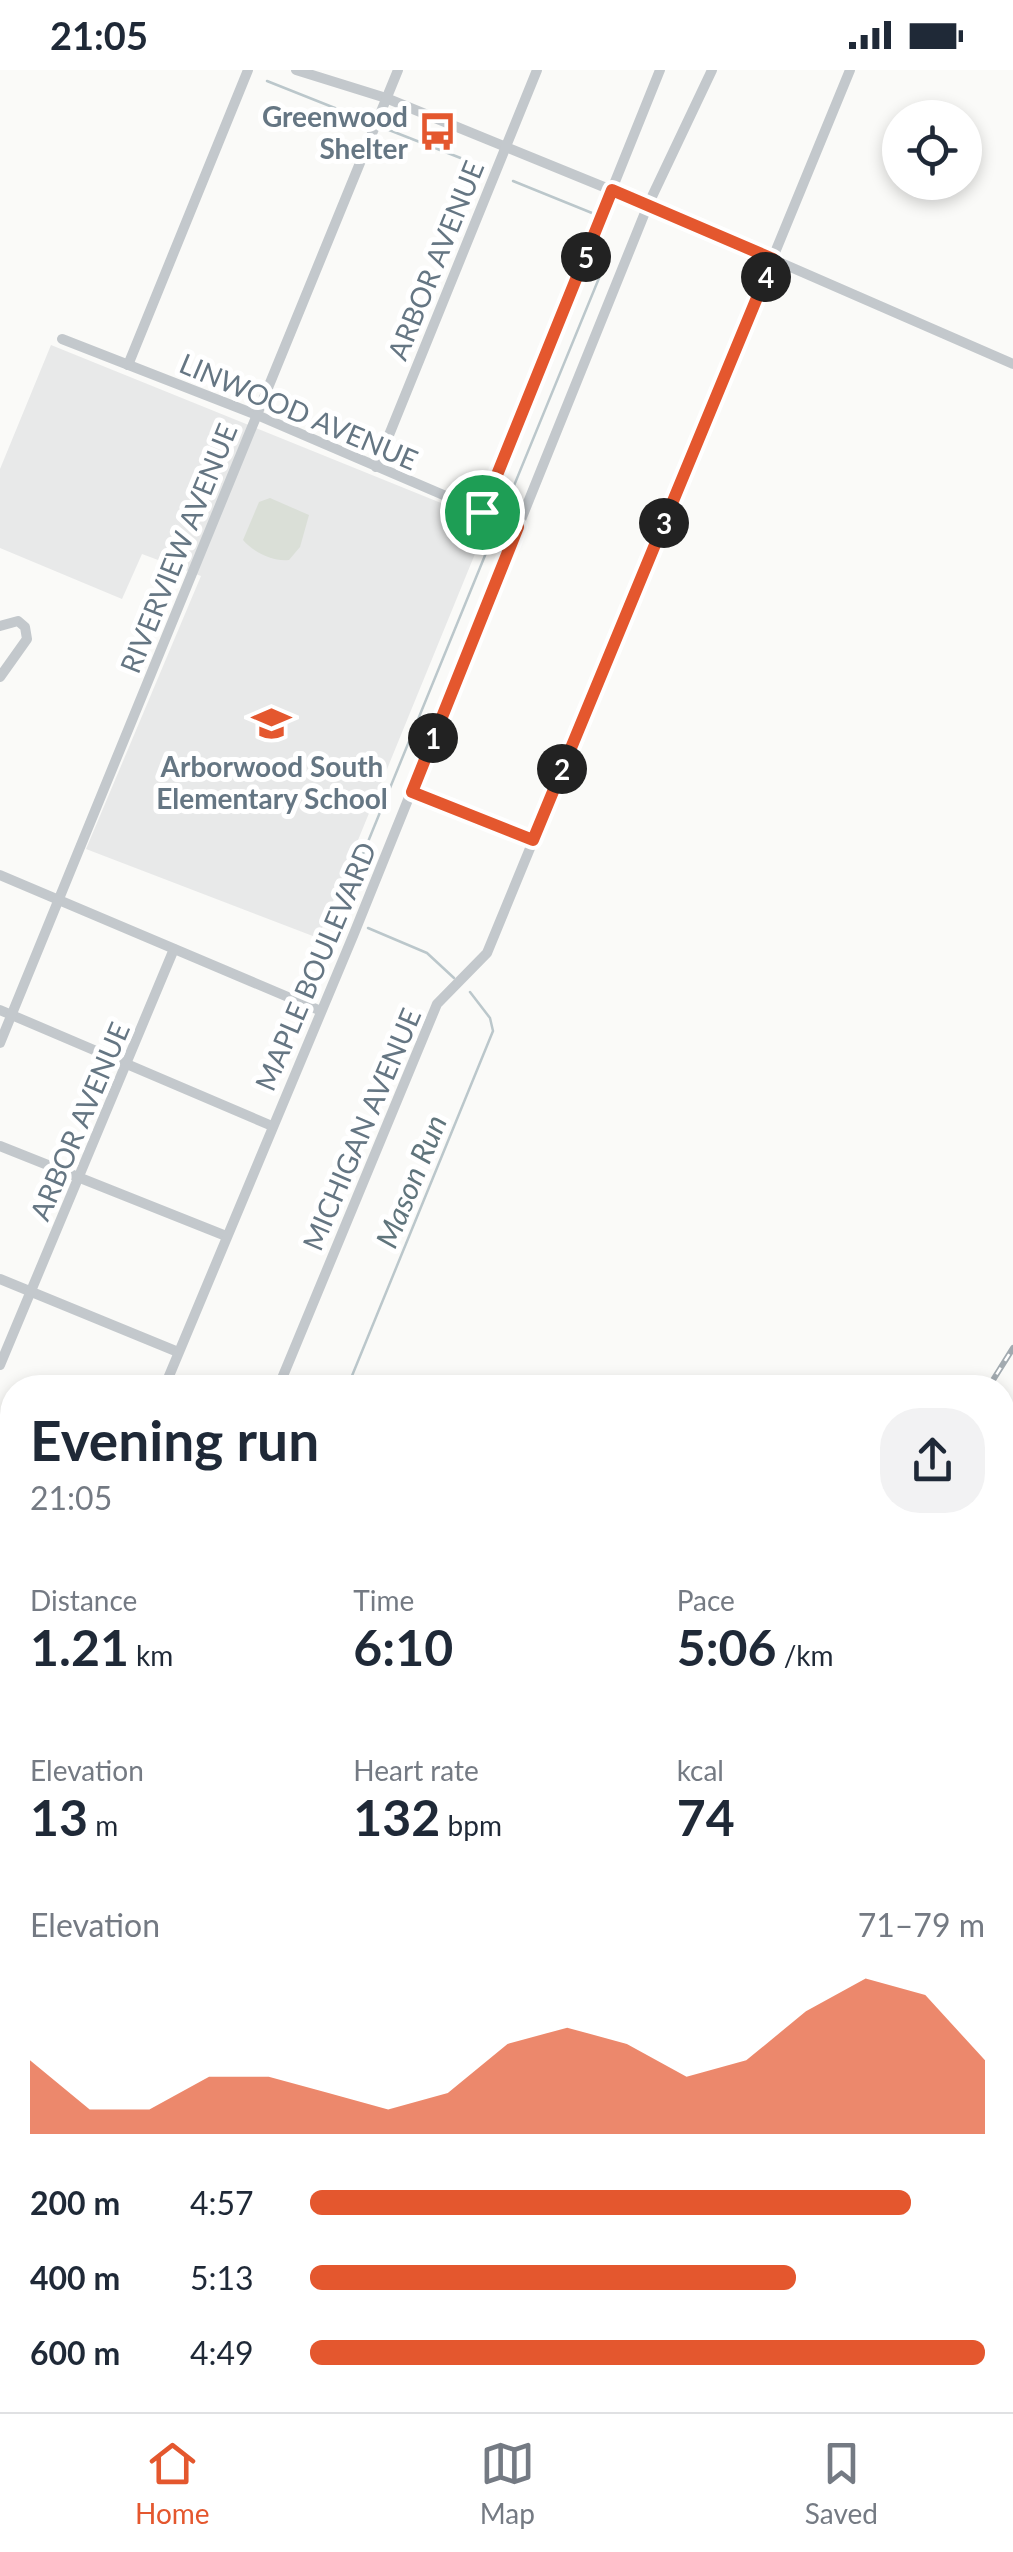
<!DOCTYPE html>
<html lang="en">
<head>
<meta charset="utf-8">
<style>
  :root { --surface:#fff; --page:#f2f2f3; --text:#1f2937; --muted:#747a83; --line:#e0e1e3; --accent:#e4572e }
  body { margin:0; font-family:Lato,sans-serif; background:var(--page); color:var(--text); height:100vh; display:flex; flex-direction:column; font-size:38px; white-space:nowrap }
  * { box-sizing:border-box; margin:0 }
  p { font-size:32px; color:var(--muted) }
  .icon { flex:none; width:55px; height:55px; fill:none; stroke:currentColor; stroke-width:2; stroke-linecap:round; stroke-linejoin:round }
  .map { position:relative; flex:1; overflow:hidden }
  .details { position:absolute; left:0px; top:1305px; width:1015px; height:1038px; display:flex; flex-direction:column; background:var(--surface); border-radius:40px 40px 0 0; box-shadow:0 5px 15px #0003 }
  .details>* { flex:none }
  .fabs { position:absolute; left:882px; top:30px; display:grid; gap:20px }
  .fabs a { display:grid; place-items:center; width:100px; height:100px; border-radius:50%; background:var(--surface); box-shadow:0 5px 15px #0003; font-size:50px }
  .pin { position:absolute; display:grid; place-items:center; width:85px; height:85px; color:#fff; margin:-42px; border:5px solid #fff; border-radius:50%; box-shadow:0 2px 10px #0007 }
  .km { position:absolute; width:50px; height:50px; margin:-25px; border-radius:50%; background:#222; color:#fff; font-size:28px; line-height:50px; text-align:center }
  .round { display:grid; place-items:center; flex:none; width:105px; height:105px; border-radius:40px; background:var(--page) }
  .head { display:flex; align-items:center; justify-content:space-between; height:170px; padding:0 30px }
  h1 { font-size:55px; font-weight:700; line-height:75px }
  .metrics { display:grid; grid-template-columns:repeat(3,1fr); gap:15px; height:170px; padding:10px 30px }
  .metrics div { display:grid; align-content:center }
  .metrics b { font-size:50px; font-weight:700 }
  .metrics small { font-size:28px; font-weight:400 }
  .metrics p { font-size:28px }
  .chart { height:280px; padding:20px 30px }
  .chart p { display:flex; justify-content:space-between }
  .chart svg { width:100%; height:180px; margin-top:10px; fill:var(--accent); opacity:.7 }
  ul { padding:0 30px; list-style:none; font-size:32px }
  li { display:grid; grid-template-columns:160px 120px 1fr; align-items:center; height:75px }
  li i { height:25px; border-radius:12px; background:var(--accent) }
  .status { display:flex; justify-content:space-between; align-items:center; height:70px; padding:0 50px; background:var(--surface); direction:ltr }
  .status svg { height:28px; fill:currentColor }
  .tab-bar { display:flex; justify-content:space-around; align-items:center; height:140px; border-top:2px solid var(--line); background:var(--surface); font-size:28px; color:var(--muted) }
  .tab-bar a { display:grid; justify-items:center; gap:5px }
  .tab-bar .on { color:var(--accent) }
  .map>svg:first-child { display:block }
  .built { fill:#e8e9e9 }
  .pitch { fill:#dadfd7 }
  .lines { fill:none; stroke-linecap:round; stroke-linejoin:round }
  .stream { stroke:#bbc7cb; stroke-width:2.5 }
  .secondary-casing { stroke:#b3babf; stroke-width:20 }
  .minor { stroke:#c3c8cc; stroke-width:10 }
  .tertiary { stroke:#c3c8cc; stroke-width:12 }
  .secondary { stroke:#fff; stroke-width:15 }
  .rail-casing { stroke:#a2aab0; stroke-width:6 }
  .rail { stroke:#fff; stroke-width:2.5; stroke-dasharray:8; stroke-linecap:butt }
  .route-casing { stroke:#fff; stroke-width:20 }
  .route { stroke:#e4572e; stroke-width:12 }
  .labels { text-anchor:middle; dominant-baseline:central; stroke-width:10; stroke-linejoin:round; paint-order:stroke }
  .poi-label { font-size:28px; font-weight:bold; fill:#657683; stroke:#fff; text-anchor:end }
  .street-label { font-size:28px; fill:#657683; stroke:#fff }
  .water-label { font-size:30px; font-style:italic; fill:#60757c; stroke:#fff }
</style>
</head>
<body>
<div class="status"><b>21:05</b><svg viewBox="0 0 49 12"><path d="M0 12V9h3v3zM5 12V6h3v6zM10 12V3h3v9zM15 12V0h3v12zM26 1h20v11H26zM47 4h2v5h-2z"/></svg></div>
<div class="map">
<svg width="1013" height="2342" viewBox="0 0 1013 2342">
  <rect width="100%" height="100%" fill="#fafaf8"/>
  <g class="built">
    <path d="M51,275L488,452L318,868L86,779L201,506L142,484L122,529L0,478V399Z"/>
    <path d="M1013,1349V1641L1007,1656L1013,1659V1898L1003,1914L1002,1365Z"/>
  </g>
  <path class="pitch" d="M270,428L309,445L300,477L289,490C273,492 253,482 243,470L259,432Z"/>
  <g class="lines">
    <g class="stream">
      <path d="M267,11L360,48"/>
      <path d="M389,60L481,96"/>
      <path d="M513,111L592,143"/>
      <path d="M504,440L606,191L601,169"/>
      <path d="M350,848L345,828L495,461"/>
      <path d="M368,858L427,883L454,908"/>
      <path d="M347,1318L493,961L490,948L470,922"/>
      <path d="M520,2330L529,2342"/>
    </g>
    <defs>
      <g id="secondary">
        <path d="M1002,1641L1013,1615"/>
        <path d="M711,2342L717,2330"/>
      </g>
    </defs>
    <use href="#secondary" class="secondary-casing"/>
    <g class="minor">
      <path d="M296,0L386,28L648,135L1013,294"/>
      <path d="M62,269L257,345L518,457"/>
      <path d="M128,295L248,0"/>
      <path d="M376,397L537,0"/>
      <path d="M482,442L660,0"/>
      <path d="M0,556L18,551L25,557L27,569L0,607"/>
      <path d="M411,722L533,770"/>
      <path d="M0,805L321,941"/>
      <path d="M0,940L272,1056"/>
      <path d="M0,973L398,0"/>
      <path d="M0,1076L226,1166"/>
      <path d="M0,1209L178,1282"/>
      <path d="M0,1295L174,879"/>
      <path d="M164,1318L353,866L648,135L712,0"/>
      <path d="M278,1318L437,934L487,883L850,0"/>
      <path d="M0,1632L12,1602"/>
      <path d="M0,1672L12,1677"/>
      <path d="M0,1717L12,1687"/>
      <path d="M0,1993L12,1963"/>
      <path d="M4,2342L12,2322"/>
    </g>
    <path class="tertiary" d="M0,2038L12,2043"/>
    <use href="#secondary" class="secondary"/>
    <defs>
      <g id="rail">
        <path d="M988,1318L1013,1278"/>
        <path d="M1002,1934L1013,1917"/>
        <path d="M1002,1999L1013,1983"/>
        <path d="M346,2342L354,2330"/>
        <path d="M741,2342L749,2330"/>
        <path d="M784,2342L792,2330"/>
      </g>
    </defs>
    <use href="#rail" class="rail-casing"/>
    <use href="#rail" class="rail"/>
  </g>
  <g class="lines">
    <defs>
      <path id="route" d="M612,120L773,189L533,770L412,722L518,457L482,442Z"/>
    </defs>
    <use href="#route" class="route-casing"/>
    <use href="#route" class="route"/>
  </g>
  <defs>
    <symbol id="bus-bare" viewBox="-9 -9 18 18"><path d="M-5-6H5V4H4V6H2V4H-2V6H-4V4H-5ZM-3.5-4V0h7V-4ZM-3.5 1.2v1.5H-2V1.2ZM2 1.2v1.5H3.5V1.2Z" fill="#e4572e" stroke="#fff" stroke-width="2.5" paint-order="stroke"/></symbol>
    <symbol id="school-bare" viewBox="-9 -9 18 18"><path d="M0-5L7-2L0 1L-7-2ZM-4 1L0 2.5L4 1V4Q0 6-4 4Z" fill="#e4572e" stroke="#fff" stroke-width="2.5" paint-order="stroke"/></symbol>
  </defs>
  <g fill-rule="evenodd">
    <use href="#bus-bare" x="410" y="34" width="55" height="55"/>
    <use href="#school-bare" x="244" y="626" width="55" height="55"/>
  </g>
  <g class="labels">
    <g class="poi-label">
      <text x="408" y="46">Greenwood<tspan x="408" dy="32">Shelter</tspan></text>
      <text x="272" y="696" text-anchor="middle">Arborwood South<tspan x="272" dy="32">Elementary School</tspan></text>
    </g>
    <g class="street-label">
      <text transform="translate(435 190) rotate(-68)">ARBOR AVENUE</text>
      <text transform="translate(299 341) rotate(23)">LINWOOD AVENUE</text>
      <text transform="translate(178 478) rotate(-68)">RIVERVIEW AVENUE</text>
      <text transform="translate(315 896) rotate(-67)">MAPLE BOULEVARD</text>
      <text transform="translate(79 1051) rotate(-67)">ARBOR AVENUE</text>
      <text transform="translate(361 1059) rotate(-67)">MICHIGAN AVENUE</text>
    </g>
    <g class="water-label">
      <text transform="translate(410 1111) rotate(-68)">Mason Run</text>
    </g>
  </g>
</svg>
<div class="fabs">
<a><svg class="icon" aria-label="locate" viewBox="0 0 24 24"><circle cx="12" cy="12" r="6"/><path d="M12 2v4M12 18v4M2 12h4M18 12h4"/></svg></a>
</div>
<div class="pin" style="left:482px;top:442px;background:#1e9e55"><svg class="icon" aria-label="arrive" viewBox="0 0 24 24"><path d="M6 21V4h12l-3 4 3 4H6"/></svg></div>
<b class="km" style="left:433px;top:668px">1</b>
<b class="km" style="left:562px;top:699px">2</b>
<b class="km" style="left:664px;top:453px">3</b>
<b class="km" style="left:766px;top:207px">4</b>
<b class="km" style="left:586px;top:187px">5</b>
<section class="details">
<div class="head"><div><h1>Evening run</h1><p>21:05</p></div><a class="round"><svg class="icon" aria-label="share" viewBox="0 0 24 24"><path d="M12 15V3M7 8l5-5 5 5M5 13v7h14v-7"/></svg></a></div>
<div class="metrics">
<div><p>Distance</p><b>1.21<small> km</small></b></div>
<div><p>Time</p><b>6:10</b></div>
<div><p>Pace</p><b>5:06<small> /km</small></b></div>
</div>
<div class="metrics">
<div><p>Elevation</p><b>13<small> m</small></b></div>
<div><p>Heart rate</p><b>132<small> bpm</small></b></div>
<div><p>kcal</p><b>74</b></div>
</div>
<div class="chart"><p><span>Elevation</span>71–79 m</p>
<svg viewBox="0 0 160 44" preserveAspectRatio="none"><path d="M0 44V26L10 38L20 38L30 30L40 30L50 34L60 38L70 34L80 22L90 18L100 22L110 30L120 26L130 14L140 6L150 10L160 26V44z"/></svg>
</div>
<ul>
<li><b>200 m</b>4:57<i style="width:89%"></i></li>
<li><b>400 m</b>5:13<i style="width:72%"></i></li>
<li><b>600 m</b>4:49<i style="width:100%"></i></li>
</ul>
</section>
</div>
<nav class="tab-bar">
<a class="on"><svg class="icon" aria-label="home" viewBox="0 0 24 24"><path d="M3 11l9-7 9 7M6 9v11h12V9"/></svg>Home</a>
<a><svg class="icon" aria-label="map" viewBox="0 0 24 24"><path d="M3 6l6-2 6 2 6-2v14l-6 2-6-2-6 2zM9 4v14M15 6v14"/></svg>Map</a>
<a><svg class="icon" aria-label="saved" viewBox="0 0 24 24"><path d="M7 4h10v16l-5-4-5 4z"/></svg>Saved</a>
</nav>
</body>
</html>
